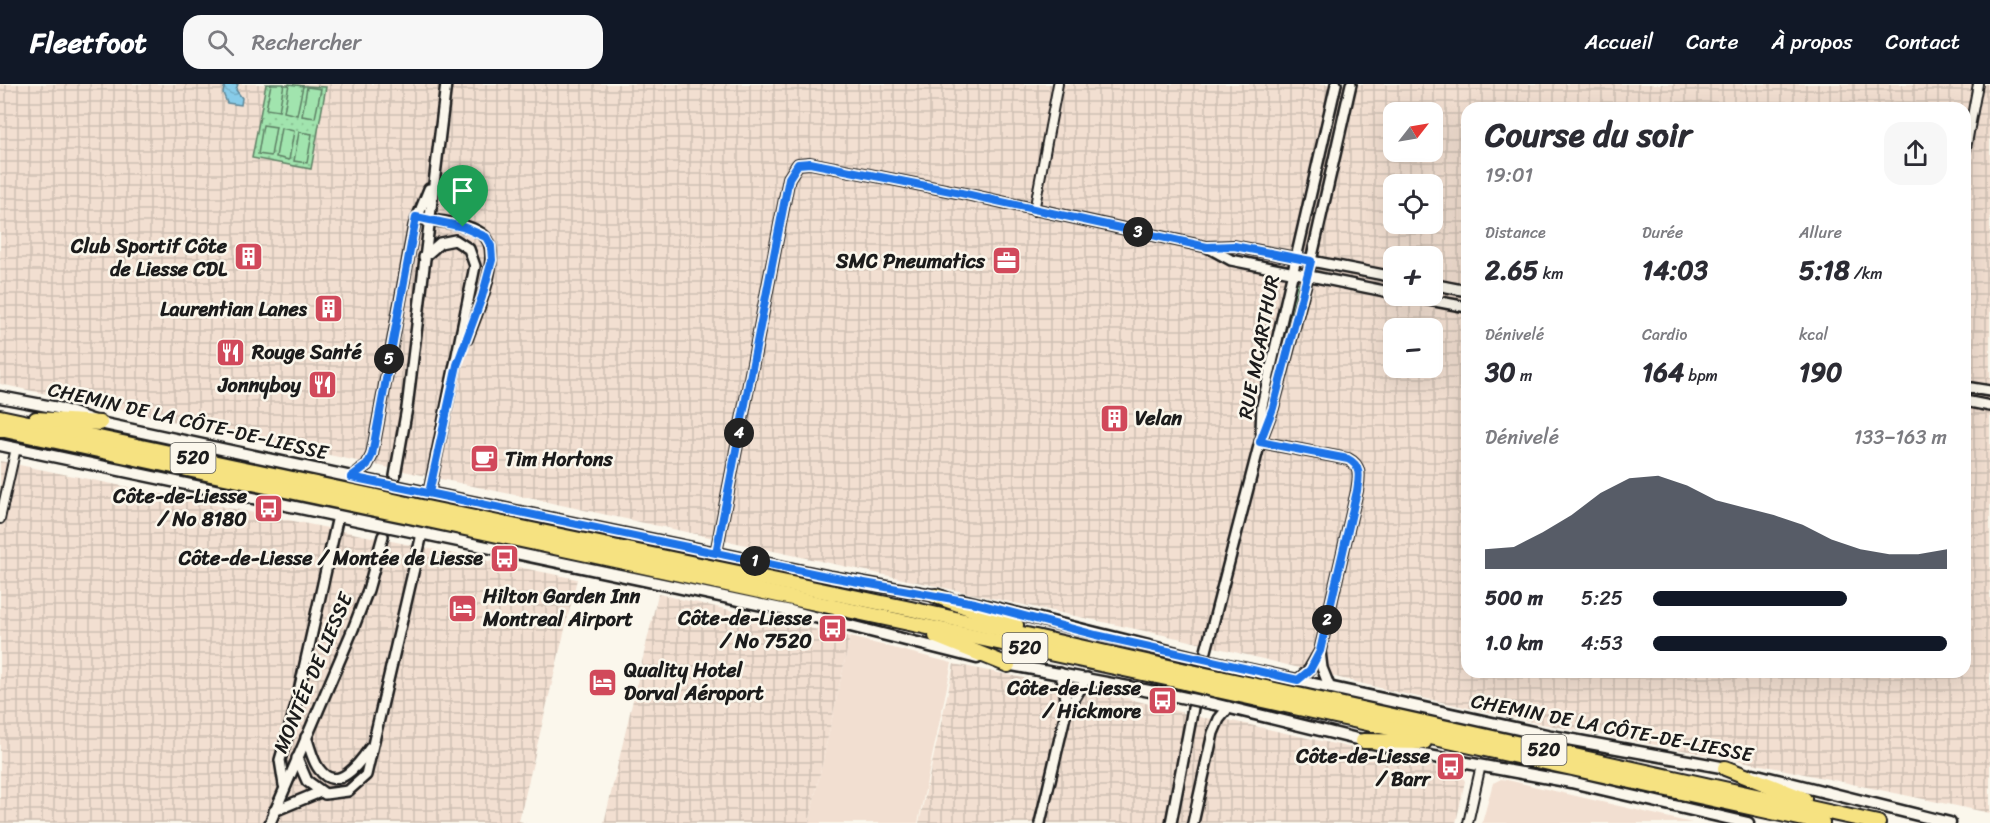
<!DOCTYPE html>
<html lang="fr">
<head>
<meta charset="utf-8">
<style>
  :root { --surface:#fff; --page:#f7f7f7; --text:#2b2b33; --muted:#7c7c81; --accent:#111827 }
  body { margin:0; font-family:Sriracha,sans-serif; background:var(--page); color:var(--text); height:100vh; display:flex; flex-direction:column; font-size:22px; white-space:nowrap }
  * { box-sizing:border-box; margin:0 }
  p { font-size:20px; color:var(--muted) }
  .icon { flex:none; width:33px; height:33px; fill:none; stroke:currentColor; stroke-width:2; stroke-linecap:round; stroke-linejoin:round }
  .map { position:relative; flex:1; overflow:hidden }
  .side { position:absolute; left:1461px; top:18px; width:510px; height:576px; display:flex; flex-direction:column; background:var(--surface); border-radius:18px; box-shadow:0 6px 24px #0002 }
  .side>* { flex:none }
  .needle { width:39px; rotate:59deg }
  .buttons { position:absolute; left:1383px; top:18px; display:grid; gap:12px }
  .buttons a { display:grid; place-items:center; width:60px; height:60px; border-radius:12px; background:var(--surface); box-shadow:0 6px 24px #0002; font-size:30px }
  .pin { position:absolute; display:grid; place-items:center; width:51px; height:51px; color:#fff; margin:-62px -26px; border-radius:50% 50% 50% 0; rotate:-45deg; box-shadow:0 0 6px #0007 }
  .pin .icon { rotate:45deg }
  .km { position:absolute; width:30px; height:30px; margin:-15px; border-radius:50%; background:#222; color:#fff; font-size:16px; line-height:30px; text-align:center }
  .round { display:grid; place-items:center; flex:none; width:63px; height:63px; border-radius:18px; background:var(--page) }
  .overview { display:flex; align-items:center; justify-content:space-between; height:102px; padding:0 24px }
  h1 { font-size:33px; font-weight:700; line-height:45px }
  .metrics { display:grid; grid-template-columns:repeat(3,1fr); gap:9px; height:102px; padding:6px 24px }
  .metrics div { display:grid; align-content:center }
  .metrics b { font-size:26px; font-weight:700 }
  .metrics small { font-size:16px; font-weight:400 }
  .metrics p { font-size:16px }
  .chart { height:168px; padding:12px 24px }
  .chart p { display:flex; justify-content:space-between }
  .chart svg { width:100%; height:108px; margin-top:6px; fill:var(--accent); opacity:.7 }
  ul { padding:0 24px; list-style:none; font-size:20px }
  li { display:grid; grid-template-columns:96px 72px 1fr; align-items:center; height:45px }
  li i { height:15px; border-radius:8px; background:var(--accent) }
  header { display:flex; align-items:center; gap:36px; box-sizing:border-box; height:84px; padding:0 30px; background:var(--accent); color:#fff }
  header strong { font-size:28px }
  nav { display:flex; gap:33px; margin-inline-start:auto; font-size:21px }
  .search { width:420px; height:54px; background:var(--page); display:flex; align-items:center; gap:15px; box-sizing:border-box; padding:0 21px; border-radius:18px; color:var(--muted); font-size:22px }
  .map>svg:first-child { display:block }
  .built { fill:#f2dfd1 }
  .industrial { fill:url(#industrial-grid); fill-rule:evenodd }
  .grass { fill:url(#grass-tufts); stroke:#5e8065; stroke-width:1.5 }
  .park { fill:url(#park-dots); stroke:#5e8065; stroke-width:1.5 }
  .pitch { fill:#a1e4ae; stroke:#5e8065; stroke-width:1.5 }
  .water { fill:url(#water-waves); stroke:#5d8697; stroke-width:1.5 }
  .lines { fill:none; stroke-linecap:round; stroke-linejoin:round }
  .minor-casing { stroke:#1c1c1c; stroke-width:12 }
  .tertiary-casing { stroke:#1c1c1c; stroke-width:14 }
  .secondary-casing { stroke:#1c1c1c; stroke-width:15 }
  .motorway-casing { stroke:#1c1c1c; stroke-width:18 }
  .minor { stroke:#fbf7ec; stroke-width:8 }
  .tertiary { stroke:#fbf7ec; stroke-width:9 }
  .secondary { stroke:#fbf7ec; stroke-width:10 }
  .motorway { stroke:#f6e281; stroke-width:14 }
  .secondary-bridge-casing { stroke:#1c1c1c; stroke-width:15; stroke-linecap:butt }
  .motorway-bridge-casing { stroke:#1c1c1c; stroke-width:18; stroke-linecap:butt }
  .secondary-bridge { stroke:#fbf7ec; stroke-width:10 }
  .motorway-bridge { stroke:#f6e281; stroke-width:14 }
  .route-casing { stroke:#fff; stroke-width:12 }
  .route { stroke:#1a73e8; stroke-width:8 }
  .labels { text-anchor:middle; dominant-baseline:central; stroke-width:5; stroke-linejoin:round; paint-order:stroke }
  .shield { fill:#fbf7ec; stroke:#5f5e5a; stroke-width:1.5 }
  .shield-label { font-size:18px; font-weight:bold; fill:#1c1c1c }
  .poi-label { font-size:20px; font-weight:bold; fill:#1c1c1c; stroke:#fbf7ec; text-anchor:end }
  .street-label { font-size:20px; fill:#1c1c1c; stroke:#fbf7ec }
</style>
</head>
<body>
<header>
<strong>Fleetfoot</strong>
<div class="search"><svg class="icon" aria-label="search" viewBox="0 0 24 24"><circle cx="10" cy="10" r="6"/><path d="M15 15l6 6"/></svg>Rechercher</div>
<nav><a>Accueil</a><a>Carte</a><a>À propos</a><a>Contact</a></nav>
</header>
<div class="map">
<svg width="1990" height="739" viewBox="0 0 1990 739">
  <defs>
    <pattern id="industrial-grid" width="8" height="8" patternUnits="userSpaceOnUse" patternTransform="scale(1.5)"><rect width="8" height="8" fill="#f2dfd1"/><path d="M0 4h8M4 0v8" fill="none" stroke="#cfbfb3"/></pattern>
    <pattern id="grass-tufts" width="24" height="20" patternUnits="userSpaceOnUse" patternTransform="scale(1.5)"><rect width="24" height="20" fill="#a1e4ae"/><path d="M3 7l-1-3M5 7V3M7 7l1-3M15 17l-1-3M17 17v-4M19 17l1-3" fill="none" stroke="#8ac395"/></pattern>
    <pattern id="park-dots" width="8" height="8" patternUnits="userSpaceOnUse" patternTransform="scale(1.5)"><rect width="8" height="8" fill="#a1e4ae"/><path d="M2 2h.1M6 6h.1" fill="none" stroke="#8ac395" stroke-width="1.8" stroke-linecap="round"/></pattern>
    <pattern id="water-waves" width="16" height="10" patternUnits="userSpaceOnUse" patternTransform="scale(1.5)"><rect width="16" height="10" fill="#88cce9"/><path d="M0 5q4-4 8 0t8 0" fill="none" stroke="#75afc7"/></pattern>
  </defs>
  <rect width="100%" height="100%" fill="#fbf7ec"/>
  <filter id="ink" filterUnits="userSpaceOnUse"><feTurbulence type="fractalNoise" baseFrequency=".0167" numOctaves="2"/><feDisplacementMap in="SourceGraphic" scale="12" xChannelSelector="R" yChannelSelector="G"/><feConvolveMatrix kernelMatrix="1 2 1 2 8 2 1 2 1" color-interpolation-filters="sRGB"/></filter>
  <g filter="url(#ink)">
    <g class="built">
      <path d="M850,553L952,579L918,739H809Z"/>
      <path d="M1501,695L1507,696L1692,739H1482L1493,699Z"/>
    </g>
    <g class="industrial">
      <path d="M0,0H1990V729L1747,678L1537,639L1396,608L1182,555L0,300ZM1467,24H1965V588H1467ZM1394,28H1432V68H1394ZM1394,100H1432V140H1394ZM1394,172H1432V212H1394ZM1394,244H1432V284H1394Z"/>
      <path d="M0,377L577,495L519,737L526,739H0Z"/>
      <path d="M658,510L850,553L809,739H604Z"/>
      <path d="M954,580L1048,599L1055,605L1084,610L1088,607L1103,608L1203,634L1228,636L1459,688L1465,697L1456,739H919Z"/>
    </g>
    <path class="grass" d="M1299,198L1300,201L1280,279H1277L1294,200Z"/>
    <path class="park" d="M266,0L326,3L311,85L252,74Z"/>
    <g class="pitch">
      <path d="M271,0H284L279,27L266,25Z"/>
      <path d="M289,0L303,2L297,31L284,28Z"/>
      <path d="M307,3L321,5L315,34L302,32Z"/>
      <path d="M263,41L276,43L271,72L258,70Z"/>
      <path d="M281,44L294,47L289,76L276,73Z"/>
      <path d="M299,48L312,50L307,79L294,77Z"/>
    </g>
    <path class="water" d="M225,0H238L236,6L242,14L241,21L227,19L223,9Z"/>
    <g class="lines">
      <defs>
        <g id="minor">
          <path d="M1965,70L1978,0"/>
          <path d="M1034,127L1058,0"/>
          <path d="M0,435L16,364"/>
          <path d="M1468,739L1481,681"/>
        </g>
        <g id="tertiary">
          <path d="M424,135C442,138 467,139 482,150C506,166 475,233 467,255"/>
          <path d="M1209,164L1231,176L1394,209"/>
          <path d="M424,173L440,159L455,156L469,165L475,182L429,409"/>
          <path d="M1432,200L1467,207"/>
          <path d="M1408,212L1467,223"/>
          <path d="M1965,303L1990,307"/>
          <path d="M1965,317L1990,322"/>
          <path d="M1261,347L1262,322L1336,0"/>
          <path d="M1260,358L1348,375C1362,382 1359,394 1357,407L1320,567L1309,586L1298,596"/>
          <path d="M395,392L407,324L446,0"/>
          <path d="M352,393L367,381L372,371L414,142L429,105"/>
          <path d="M716,469L789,94L798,80L810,79L961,109L1207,163L1234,162L1394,193"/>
          <path d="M1206,567L1260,358L1273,324L1306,199L1351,0"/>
          <path d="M1320,567L1322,584L1330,604"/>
          <path d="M1060,589L1065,604L1066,625"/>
          <path d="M306,653C310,663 312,676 319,685C337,710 359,680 370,664"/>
          <path d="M297,674L307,697L325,710L348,707L366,691L422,450"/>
          <path d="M284,701L280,676L295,625L338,432"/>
          <path d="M274,727L320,708"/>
          <path d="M270,739L353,545L368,506L383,452"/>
          <path d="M1040,739L1066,628L1087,594"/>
          <path d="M1171,739L1193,624"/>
          <path d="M1193,739L1213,649L1219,635L1229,623"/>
        </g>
        <g id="secondary">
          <path d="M0,313L58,324L100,339L375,398"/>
          <path d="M0,361L367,438"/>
          <path d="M414,406L831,493L943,513"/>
          <path d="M406,446L791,527L977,574"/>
          <path d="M962,516L1185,571"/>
          <path d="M1001,579L1176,612"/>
          <path d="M1223,580L1551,652L1732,685"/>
          <path d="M1214,620L1418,670L1571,698L1748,739"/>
          <path d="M1753,690L1950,739"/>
        </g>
        <g id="motorway">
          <path d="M0,333L372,412"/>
          <path d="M36,335L100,339"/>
          <path d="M0,345L370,424"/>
          <path d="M412,421L911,525L1182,586"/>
          <path d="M409,432L1180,597"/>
          <path d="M936,512L1016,541"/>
          <path d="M936,552L1008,581"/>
          <path d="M1220,594L1878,739"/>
          <path d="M1217,606L1822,739"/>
          <path d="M1363,657L1424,658"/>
          <path d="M1725,684L1804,715"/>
        </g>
      </defs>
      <use href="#minor" class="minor-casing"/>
      <use href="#tertiary" class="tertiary-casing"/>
      <use href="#secondary" class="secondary-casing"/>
      <use href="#motorway" class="motorway-casing"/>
      <use href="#minor" class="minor"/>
      <use href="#tertiary" class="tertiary"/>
      <use href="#secondary" class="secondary"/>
      <use href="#motorway" class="motorway"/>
      <defs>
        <g id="secondary-bridge">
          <path d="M375,398L414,406"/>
          <path d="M367,438L406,446"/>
          <path d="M1185,571L1223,580"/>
          <path d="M1176,612L1214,620"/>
        </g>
        <g id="motorway-bridge">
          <path d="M372,412L412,421"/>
          <path d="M370,424L409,432"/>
          <path d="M1182,586L1220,594"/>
          <path d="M1180,597L1217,606"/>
        </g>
      </defs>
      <use href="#secondary-bridge" class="secondary-bridge-casing"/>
      <use href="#motorway-bridge" class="motorway-bridge-casing"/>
      <use href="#secondary-bridge" class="secondary-bridge"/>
      <use href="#motorway-bridge" class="motorway-bridge"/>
    </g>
  </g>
  <g class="lines" filter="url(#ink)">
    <defs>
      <path id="route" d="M463,143L486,153L491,162L492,176L482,213L457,281L429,409L831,493L975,519L1096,551L1298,596L1310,586L1320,567L1357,407C1359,394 1362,382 1348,375L1260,358L1273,324L1311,177L1234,162L1207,163L961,109L810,79L798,80L789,94L716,469L351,393L367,381L372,371L416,133L463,143"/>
    </defs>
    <use href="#route" class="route-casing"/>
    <use href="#route" class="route"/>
  </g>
  <defs>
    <symbol id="building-square" viewBox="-11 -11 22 22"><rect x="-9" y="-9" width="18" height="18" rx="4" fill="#d1495b" stroke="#fbf7ec"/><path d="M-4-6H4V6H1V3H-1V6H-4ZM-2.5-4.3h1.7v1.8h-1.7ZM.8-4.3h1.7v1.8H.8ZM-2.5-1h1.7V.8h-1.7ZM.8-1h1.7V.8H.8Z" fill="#fff"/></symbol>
    <symbol id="office-square" viewBox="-11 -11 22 22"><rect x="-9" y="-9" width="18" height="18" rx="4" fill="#d1495b" stroke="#fbf7ec"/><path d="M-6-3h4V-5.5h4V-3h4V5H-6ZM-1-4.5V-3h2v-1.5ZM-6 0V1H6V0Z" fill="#fff"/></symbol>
    <symbol id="restaurant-square" viewBox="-11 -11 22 22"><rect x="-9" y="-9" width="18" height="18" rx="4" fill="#d1495b" stroke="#fbf7ec"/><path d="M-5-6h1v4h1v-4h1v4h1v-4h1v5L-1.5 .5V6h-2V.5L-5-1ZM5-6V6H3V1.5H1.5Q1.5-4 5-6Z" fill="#fff"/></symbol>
    <symbol id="cafe-square" viewBox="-11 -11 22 22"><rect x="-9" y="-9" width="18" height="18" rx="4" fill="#d1495b" stroke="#fbf7ec"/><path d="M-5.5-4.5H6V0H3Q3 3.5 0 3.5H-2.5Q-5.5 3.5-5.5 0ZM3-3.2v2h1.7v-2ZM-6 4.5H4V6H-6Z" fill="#fff"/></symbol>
    <symbol id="bus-square" viewBox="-11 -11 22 22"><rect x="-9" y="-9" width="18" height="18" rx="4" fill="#d1495b" stroke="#fbf7ec"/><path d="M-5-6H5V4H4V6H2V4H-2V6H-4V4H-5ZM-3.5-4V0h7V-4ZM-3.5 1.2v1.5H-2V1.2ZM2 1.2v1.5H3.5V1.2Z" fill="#fff"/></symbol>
    <symbol id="hotel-square" viewBox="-11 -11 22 22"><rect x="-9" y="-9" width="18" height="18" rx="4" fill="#d1495b" stroke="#fbf7ec"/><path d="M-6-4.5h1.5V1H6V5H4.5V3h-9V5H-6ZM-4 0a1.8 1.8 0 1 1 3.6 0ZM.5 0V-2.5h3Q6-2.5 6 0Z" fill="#fff"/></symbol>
  </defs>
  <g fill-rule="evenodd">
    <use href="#building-square" x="232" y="156" width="33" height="33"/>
    <use href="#office-square" x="990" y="160" width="33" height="33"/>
    <use href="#building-square" x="312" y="208" width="33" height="33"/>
    <use href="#restaurant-square" x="214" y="252" width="33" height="33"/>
    <use href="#restaurant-square" x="306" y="284" width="33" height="33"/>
    <use href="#building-square" x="1098" y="318" width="33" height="33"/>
    <use href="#cafe-square" x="468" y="358" width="33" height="33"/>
    <use href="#bus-square" x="252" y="408" width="33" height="33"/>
    <use href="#bus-square" x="488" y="458" width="33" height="33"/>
    <use href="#hotel-square" x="446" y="508" width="33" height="33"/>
    <use href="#bus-square" x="816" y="528" width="33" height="33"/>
    <use href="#hotel-square" x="586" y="582" width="33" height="33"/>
    <use href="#bus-square" x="1146" y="600" width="33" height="33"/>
    <use href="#bus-square" x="1434" y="666" width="33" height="33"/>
  </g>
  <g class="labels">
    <g class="shield">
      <rect x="170.5" y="359" width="45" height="30" rx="4.5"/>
      <rect x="1002.5" y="549" width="45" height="30" rx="4.5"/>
      <rect x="1521.5" y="651" width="45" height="30" rx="4.5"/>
    </g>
    <g class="shield-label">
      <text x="193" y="374">520</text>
      <text x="1025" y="564">520</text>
      <text x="1544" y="666">520</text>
    </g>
    <g class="poi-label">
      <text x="227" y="162">Club Sportif Côte<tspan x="227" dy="23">de Liesse CDL</tspan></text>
      <text x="985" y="177">SMC Pneumatics</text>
      <text x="307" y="225">Laurentian Lanes</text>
      <text x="252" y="268" text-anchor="start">Rouge Santé</text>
      <text x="301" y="301">Jonnyboy</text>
      <text x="1135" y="334" text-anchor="start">Velan</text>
      <text x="505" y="375" text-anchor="start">Tim Hortons</text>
      <text x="247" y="412">Côte-de-Liesse<tspan x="247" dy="23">/ No 8180</tspan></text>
      <text x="483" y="474">Côte-de-Liesse / Montée de Liesse</text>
      <text x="483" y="512" text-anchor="start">Hilton Garden Inn<tspan x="483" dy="23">Montreal Airport</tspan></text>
      <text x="812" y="534">Côte-de-Liesse<tspan x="812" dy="23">/ No 7520</tspan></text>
      <text x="624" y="586" text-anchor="start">Quality Hotel<tspan x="624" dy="23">Dorval Aéroport</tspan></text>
      <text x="1141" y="604">Côte-de-Liesse<tspan x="1141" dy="23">/ Hickmore</tspan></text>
      <text x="1430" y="672">Côte-de-Liesse<tspan x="1430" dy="23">/ Barr</tspan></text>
    </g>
    <g class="street-label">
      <text transform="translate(1259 263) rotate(-79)">RUE MCARTHUR</text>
      <text transform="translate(188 337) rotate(13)">CHEMIN DE LA CÔTE-DE-LIESSE</text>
      <text transform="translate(313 589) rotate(-67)">MONTÉE DE LIESSE</text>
      <text transform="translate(1612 644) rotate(11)">CHEMIN DE LA CÔTE-DE-LIESSE</text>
    </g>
  </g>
</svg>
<div class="buttons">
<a><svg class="needle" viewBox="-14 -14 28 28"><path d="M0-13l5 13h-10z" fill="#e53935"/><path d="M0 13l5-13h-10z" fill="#7c7c81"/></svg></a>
<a><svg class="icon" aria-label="locate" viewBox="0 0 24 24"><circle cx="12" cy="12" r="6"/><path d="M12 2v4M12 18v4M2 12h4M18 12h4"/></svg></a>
<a>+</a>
<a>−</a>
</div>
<div class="pin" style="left:463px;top:143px;background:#1e9e55"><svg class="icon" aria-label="arrive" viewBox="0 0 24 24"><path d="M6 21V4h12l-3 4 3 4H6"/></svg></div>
<b class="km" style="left:755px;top:477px">1</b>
<b class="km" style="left:1327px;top:536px">2</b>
<b class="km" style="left:1138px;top:148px">3</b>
<b class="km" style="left:739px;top:349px">4</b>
<b class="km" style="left:389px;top:275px">5</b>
<section class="side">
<div class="overview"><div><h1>Course du soir</h1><p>19:01</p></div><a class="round"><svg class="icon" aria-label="share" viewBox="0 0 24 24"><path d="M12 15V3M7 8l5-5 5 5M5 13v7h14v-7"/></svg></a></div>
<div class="metrics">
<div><p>Distance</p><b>2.65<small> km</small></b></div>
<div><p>Durée</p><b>14:03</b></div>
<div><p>Allure</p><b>5:18<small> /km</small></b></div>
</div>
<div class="metrics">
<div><p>Dénivelé</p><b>30<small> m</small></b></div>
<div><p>Cardio</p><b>164<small> bpm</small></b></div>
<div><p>kcal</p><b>190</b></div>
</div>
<div class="chart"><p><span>Dénivelé</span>133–163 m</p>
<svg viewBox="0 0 160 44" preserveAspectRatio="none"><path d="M0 44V36L10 35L20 29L30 22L40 13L50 7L60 6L70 10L80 16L90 19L100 22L110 26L120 32L130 36L140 38L150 38L160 36V44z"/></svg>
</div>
<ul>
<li><b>500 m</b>5:25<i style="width:66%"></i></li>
<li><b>1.0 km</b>4:53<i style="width:100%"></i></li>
</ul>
</section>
</div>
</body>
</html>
